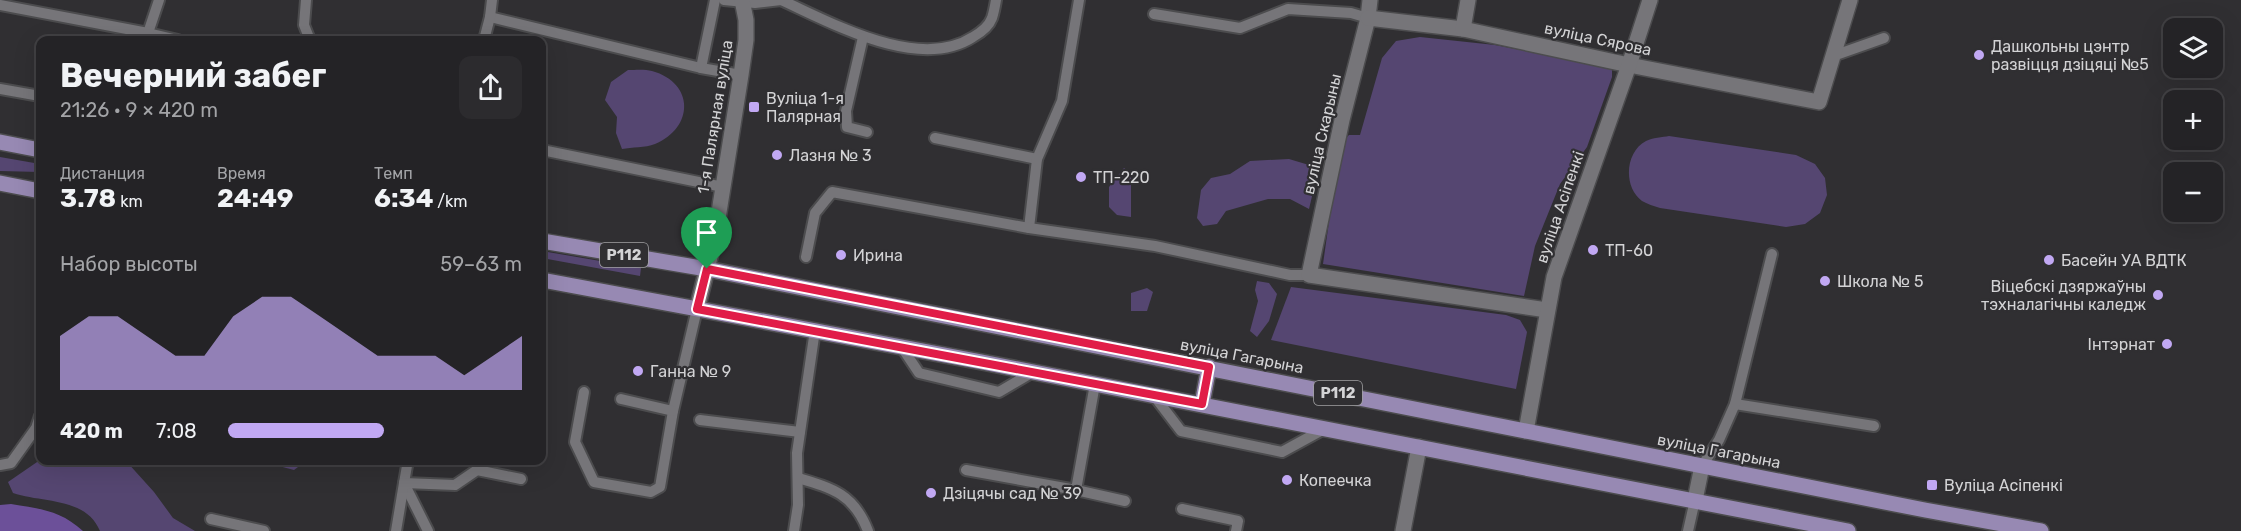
<!DOCTYPE html>
<html lang="ru">
<head>
<meta charset="utf-8">
<style>
  :root { --surface:#242326; --page:#2c2b2e; --text:#f1f3f6; --muted:#a3a4a7; --line:#414043; --accent:#c1a8f3 }
  body { margin:0; font-family:Rubik,sans-serif; background:var(--page); color:var(--text); height:100vh; display:flex; flex-direction:column; font-size:22px; white-space:nowrap }
  * { box-sizing:border-box; margin:0 }
  p { font-size:20px; color:var(--muted) }
  .icon { flex:none; width:33px; height:33px; fill:none; stroke:currentColor; stroke-width:2; stroke-linecap:round; stroke-linejoin:round }
  .map { position:relative; flex:1; overflow:hidden }
  .drawer { position:absolute; left:36px; top:36px; width:510px; height:429px; display:flex; flex-direction:column; background:var(--surface); border-radius:12px; box-shadow:0 6px 24px #0002,0 0 0 2px var(--line) }
  .drawer>* { flex:none }
  .buttons { position:absolute; left:2163px; top:18px; display:grid; gap:12px }
  .buttons a { display:grid; place-items:center; width:60px; height:60px; border-radius:12px; background:var(--surface); box-shadow:0 6px 24px #0002,0 0 0 2px var(--line); font-size:30px }
  .pin { position:absolute; display:grid; place-items:center; width:51px; height:51px; color:#fff; margin:-62px -26px; border-radius:50% 50% 50% 0; rotate:-45deg; box-shadow:0 0 6px #0007 }
  .pin .icon { rotate:45deg }
  .round { display:grid; place-items:center; flex:none; width:63px; height:63px; border-radius:12px; background:var(--page) }
  .overview { display:flex; align-items:center; justify-content:space-between; height:102px; padding:0 24px }
  h1 { font-size:33px; font-weight:700; line-height:45px }
  .metrics { display:grid; grid-template-columns:repeat(3,1fr); gap:9px; height:102px; padding:6px 24px }
  .metrics div { display:grid; align-content:center }
  .metrics b { font-size:26px; font-weight:700 }
  .metrics small { font-size:16px; font-weight:400 }
  .metrics p { font-size:16px }
  .chart { height:168px; padding:12px 24px }
  .chart p { display:flex; justify-content:space-between }
  .chart svg { width:100%; height:108px; margin-top:6px; fill:var(--accent); opacity:.7 }
  ul { padding:0 24px; list-style:none; font-size:20px }
  li { display:grid; grid-template-columns:96px 72px 1fr; align-items:center; height:45px }
  li i { height:15px; border-radius:8px; background:var(--accent) }
  .map>svg:first-child { display:block }
  .green { fill:#554671 }
  .water { fill:#6c5099 }
  .lines { fill:none; stroke-linecap:round; stroke-linejoin:round }
  .service-casing { stroke:#4c4c4e; stroke-width:14 }
  .minor-casing { stroke:#4c4c4e; stroke-width:18 }
  .tertiary-casing { stroke:#4c4c4e; stroke-width:18 }
  .primary-casing { stroke:#4c4c4e; stroke-width:18 }
  .service { stroke:#767579; stroke-width:10 }
  .minor { stroke:#767579; stroke-width:15 }
  .tertiary { stroke:#767579; stroke-width:15 }
  .primary { stroke:#9789b3; stroke-width:15 }
  .route-casing { stroke:#fff; stroke-width:12 }
  .route { stroke:#e11d48; stroke-width:8 }
  .poi-dot { fill:#c1a8f3; stroke:#302f32; stroke-width:2 }
  .labels { text-anchor:middle; dominant-baseline:central; stroke-width:4.5; stroke-linejoin:round; paint-order:stroke }
  .shield { fill:#302f32; stroke:#a2a2a4; stroke-width:1.5 }
  .shield-label { font-size:15px; font-weight:bold; fill:#d3d3d5 }
  .street-label { font-size:16px; fill:#d3d3d5; stroke:#302f32 }
  .poi-label { font-size:16px; fill:#d3d3d5; stroke:#302f32; text-anchor:start }
</style>
</head>
<body>
<div class="map">
<svg width="2241" height="531" viewBox="0 0 2241 531">
  <rect width="100%" height="100%" fill="#302f32"/>
  <g class="green">
    <path d="M1420,37L1495,45L1605,66L1612,70V77L1587,147L1560,184L1535,246L1524,296L1323,264L1340,144L1349,135H1360L1382,58L1396,41Z"/>
    <path d="M628,70C635,70 645,69 652,71C695,83 694,128 655,144C645,148 632,147 622,149L616,133L617,117L605,100L611,82Z"/>
    <path d="M1669,136L1796,155L1815,164L1825,178L1827,195L1820,213L1805,224L1786,227L1660,208C1654,206 1647,204 1642,201C1623,187 1625,152 1646,141C1652,138 1663,137 1669,136Z"/>
    <path d="M0,157L40,164V172L0,171Z"/>
    <path d="M1289,159L1309,165L1318,171L1309,209L1290,199H1268L1226,211L1217,224L1203,226L1197,218L1201,190L1211,178L1230,174L1250,161Z"/>
    <path d="M1124,168L1131,173V217L1117,215L1109,207V187Z"/>
    <path d="M542,251L641,268L640,276L542,258Z"/>
    <path d="M1257,281L1269,283L1277,294L1269,321L1257,337L1250,331L1258,301L1255,290Z"/>
    <path d="M1291,287L1506,315L1520,320L1527,332L1516,389L1271,340Z"/>
    <path d="M1147,288L1153,292L1147,311H1131V293Z"/>
    <path d="M40,460L126,461L154,492L173,518L195,531H100C86,497 42,503 13,493L8,482Z"/>
    <path d="M260,461L302,460V464L294,470Z"/>
  </g>
  <path class="water" d="M11,504C40,509 60,510 83,531H0V505Z"/>
  <g class="lines">
    <defs>
      <g id="service">
        <path d="M306,0L304,25L310,40"/>
        <path d="M724,0L755,3L781,0"/>
        <path d="M781,0C832,23 919,72 973,37C980,33 989,26 992,18C994,12 995,6 996,0"/>
        <path d="M0,5L148,33L178,40"/>
        <path d="M1154,14L1240,28L1288,9L1351,13L1368,18"/>
        <path d="M490,17L701,68L741,75"/>
        <path d="M148,33L159,0"/>
        <path d="M863,37L846,111L847,127L867,132"/>
        <path d="M484,40L490,17L492,0"/>
        <path d="M1833,56L1884,38"/>
        <path d="M701,68L715,0"/>
        <path d="M0,89L40,96"/>
        <path d="M935,138L1037,159"/>
        <path d="M542,150L723,187"/>
        <path d="M1029,228L1037,159L1062,101L1079,0"/>
        <path d="M806,257L815,213L832,192L1029,228L1155,246L1290,275H1309"/>
        <path d="M901,346L919,373L999,392L1033,372"/>
        <path d="M1095,384L1076,490L1125,501"/>
        <path d="M584,392L575,442L594,482L651,492L660,487L673,411L697,309"/>
        <path d="M1155,397L1181,431L1282,452L1324,429"/>
        <path d="M621,399L673,411"/>
        <path d="M1735,404L1874,426"/>
        <path d="M700,420L800,432"/>
        <path d="M408,460L404,483L428,531"/>
        <path d="M0,465L11,463L36,428L40,416"/>
        <path d="M1702,466L1719,440L1735,404L1772,254"/>
        <path d="M966,470L1076,490"/>
        <path d="M798,478C832,488 854,494 868,531"/>
        <path d="M1182,509L1238,521L1236,531"/>
        <path d="M211,519L264,531"/>
        <path d="M396,531L404,483L455,485L477,470L521,479"/>
        <path d="M794,531L798,505L797,453L815,330"/>
        <path d="M1688,531L1695,500"/>
      </g>
      <g id="minor">
        <path d="M1370,0L1368,18L1342,120L1309,275L1547,310"/>
        <path d="M1368,18L1463,29L1629,65L1819,102L1850,0"/>
        <path d="M1463,29L1468,0"/>
        <path d="M1526,431L1554,277L1629,65L1650,0"/>
        <path d="M1695,500L1702,466"/>
        <path d="M1403,531L1419,447"/>
      </g>
      <path id="tertiary" d="M697,309L715,237L741,75L746,40V20L742,0"/>
      <g id="primary">
        <path d="M0,142L40,150"/>
        <path d="M0,183L40,191"/>
        <path d="M542,241L707,269L1925,510L2041,531"/>
        <path d="M542,280L982,362L1848,531"/>
        <path d="M1202,404L1209,367"/>
      </g>
    </defs>
    <use href="#service" class="service-casing"/>
    <use href="#minor" class="minor-casing"/>
    <use href="#tertiary" class="tertiary-casing"/>
    <use href="#primary" class="primary-casing"/>
    <use href="#service" class="service"/>
    <use href="#minor" class="minor"/>
    <use href="#tertiary" class="tertiary"/>
    <use href="#primary" class="primary"/>
  </g>
  <g class="lines">
    <defs>
      <path id="route" d="M707,269L1209,367L1202,404L697,309Z"/>
    </defs>
    <use href="#route" class="route-casing"/>
    <use href="#route" class="route"/>
  </g>
  <g class="poi-dot">
    <circle cx="1979" cy="55" r="6"/>
    <rect x="748" y="101" width="12" height="12" rx="3"/>
    <circle cx="777" cy="155" r="6"/>
    <circle cx="1081" cy="177" r="6"/>
    <circle cx="1593" cy="250" r="6"/>
    <circle cx="841" cy="255" r="6"/>
    <circle cx="2049" cy="260" r="6"/>
    <circle cx="1825" cy="281" r="6"/>
    <circle cx="2158" cy="295" r="6"/>
    <circle cx="2167" cy="344" r="6"/>
    <circle cx="638" cy="371" r="6"/>
    <circle cx="1287" cy="480" r="6"/>
    <rect x="1926" y="479" width="12" height="12" rx="3"/>
    <circle cx="931" cy="493" r="6"/>
  </g>
  <g class="labels">
    <g class="shield">
      <rect x="600" y="243" width="48" height="24" rx="4.5"/>
      <rect x="1314" y="381" width="48" height="24" rx="4.5"/>
    </g>
    <g class="shield-label">
      <text x="624" y="255">Р112</text>
      <text x="1338" y="393">Р112</text>
    </g>
    <g class="street-label">
      <text transform="translate(1598 39) rotate(12)">вуліца Сярова</text>
      <text transform="translate(715 117) rotate(-81)">1-я Палярная вуліца</text>
      <text transform="translate(1322 134) rotate(-77)">вуліца Скарыны</text>
      <text transform="translate(1560 207) rotate(-71)">вуліца Асіпенкі</text>
      <text transform="translate(1242 356) rotate(11)">вуліца Гагарына</text>
      <text transform="translate(1719 451) rotate(11)">вуліца Гагарына</text>
    </g>
    <g class="poi-label">
      <text x="1991" y="46">Дашкольны цэнтр<tspan x="1991" dy="18">развіцця дзіцяці №5</tspan></text>
      <text x="766" y="98">Вуліца 1-я<tspan x="766" dy="18">Палярная</tspan></text>
      <text x="789" y="155">Лазня № 3</text>
      <text x="1093" y="177">ТП-220</text>
      <text x="1605" y="250">ТП-60</text>
      <text x="853" y="255">Ирина</text>
      <text x="2061" y="260">Басейн УА ВДТК</text>
      <text x="1837" y="281">Школа № 5</text>
      <text x="2146" y="286" text-anchor="end">Віцебскі дзяржаўны<tspan x="2146" dy="18">тэхналагічны каледж</tspan></text>
      <text x="2155" y="344" text-anchor="end">Інтэрнат</text>
      <text x="650" y="371">Ганна № 9</text>
      <text x="1299" y="480">Копеечка</text>
      <text x="1944" y="485">Вуліца Асіпенкі</text>
      <text x="943" y="493">Дзіцячы сад № 39</text>
    </g>
  </g>
</svg>
<div class="buttons">
<a><svg class="icon" aria-label="layers" viewBox="0 0 24 24"><path d="M12 4l9 5-9 5-9-5zM3 14l9 5 9-5"/></svg></a>
<a>+</a>
<a>−</a>
</div>
<div class="pin" style="left:707px;top:269px;background:#1e9e55"><svg class="icon" aria-label="arrive" viewBox="0 0 24 24"><path d="M6 21V4h12l-3 4 3 4H6"/></svg></div>
<section class="drawer">
<div class="overview"><div><h1>Вечерний забег</h1><p>21:26 · 9 × 420 m</p></div><a class="round"><svg class="icon" aria-label="share" viewBox="0 0 24 24"><path d="M12 15V3M7 8l5-5 5 5M5 13v7h14v-7"/></svg></a></div>
<div class="metrics">
<div><p>Дистанция</p><b>3.78<small> km</small></b></div>
<div><p>Время</p><b>24:49</b></div>
<div><p>Темп</p><b>6:34<small> /km</small></b></div>
</div>
<div class="chart"><p><span>Набор высоты</span>59–63 m</p>
<svg viewBox="0 0 160 44" preserveAspectRatio="none"><path d="M0 44V22L10 14L20 14L30 22L40 30L50 30L60 14L70 6L80 6L90 14L100 22L110 30L120 30L130 30L140 38L150 30L160 22V44z"/></svg>
</div>
<ul>
<li><b>420 m</b>7:08<i style="width:53%"></i></li>
</ul>
</section>
</div>
</body>
</html>
